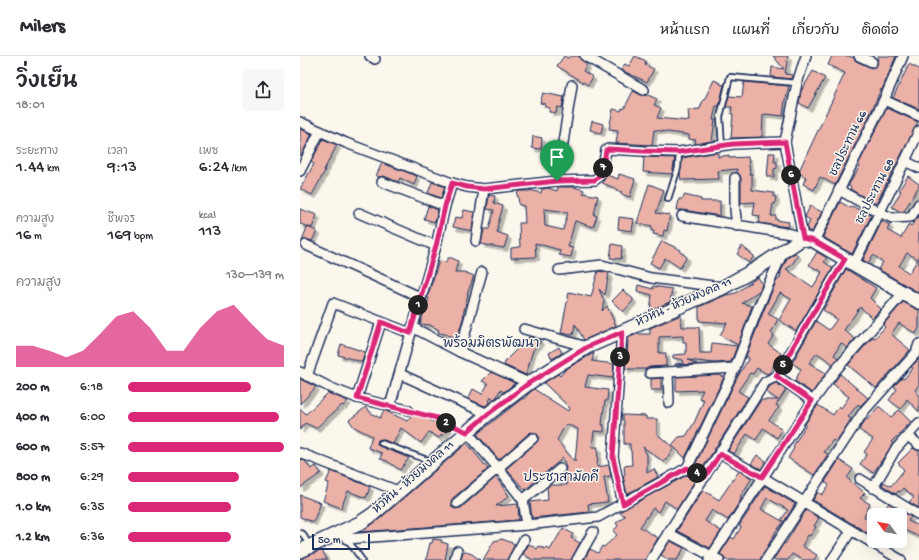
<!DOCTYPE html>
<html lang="th">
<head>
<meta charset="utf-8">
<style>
  :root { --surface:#fff; --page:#f7f7f7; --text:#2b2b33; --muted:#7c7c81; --line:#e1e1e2; --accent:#db2777 }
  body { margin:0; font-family:"Gochi Hand","Playpen Sans Thai",sans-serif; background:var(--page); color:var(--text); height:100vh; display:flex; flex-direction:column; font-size:15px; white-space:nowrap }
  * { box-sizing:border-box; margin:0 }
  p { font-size:13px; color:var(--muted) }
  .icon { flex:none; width:22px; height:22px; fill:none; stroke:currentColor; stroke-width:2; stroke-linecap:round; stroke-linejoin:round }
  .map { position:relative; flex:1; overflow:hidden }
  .details { display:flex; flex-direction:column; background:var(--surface); width:300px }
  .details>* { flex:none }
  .needle { width:26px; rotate:302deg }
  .buttons { position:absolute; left:567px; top:452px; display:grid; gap:8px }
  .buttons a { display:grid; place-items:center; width:40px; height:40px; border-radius:6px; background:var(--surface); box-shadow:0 4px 16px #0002; font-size:20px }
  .scale { position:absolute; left:12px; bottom:10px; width:58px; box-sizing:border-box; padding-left:4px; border:2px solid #1b2f5e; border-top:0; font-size:11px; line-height:14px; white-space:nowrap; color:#1b2f5e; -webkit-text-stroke:3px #fbf7ec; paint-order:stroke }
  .pin { position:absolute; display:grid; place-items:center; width:34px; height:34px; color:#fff; margin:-41px -17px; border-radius:50% 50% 50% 0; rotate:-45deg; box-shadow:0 0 4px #0007 }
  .pin .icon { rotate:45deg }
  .km { position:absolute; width:20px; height:20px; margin:-10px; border-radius:50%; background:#222; color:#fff; font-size:11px; line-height:20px; text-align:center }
  .round { display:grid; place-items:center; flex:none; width:42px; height:42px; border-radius:6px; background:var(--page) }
  .head { display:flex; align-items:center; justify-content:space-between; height:68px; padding:0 16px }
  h1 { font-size:22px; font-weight:600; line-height:30px }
  .stats { display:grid; grid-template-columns:repeat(3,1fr); gap:6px; height:68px; padding:4px 16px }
  .stats div { display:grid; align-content:center }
  .stats b { font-size:17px; font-weight:600 }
  .stats small { font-size:11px; font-weight:400 }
  .stats p { font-size:11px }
  .chart { height:112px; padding:8px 16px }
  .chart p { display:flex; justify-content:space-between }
  .chart svg { width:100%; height:72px; margin-top:4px; fill:var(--accent); opacity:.7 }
  ul { padding:0 16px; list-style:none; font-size:13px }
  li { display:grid; grid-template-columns:64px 48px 1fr; align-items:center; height:30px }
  li i { height:10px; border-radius:5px; background:var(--accent) }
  header { display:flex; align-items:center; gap:24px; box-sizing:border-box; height:56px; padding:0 20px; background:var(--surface); border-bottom:1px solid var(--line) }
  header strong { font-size:19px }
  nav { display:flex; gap:22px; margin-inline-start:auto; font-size:14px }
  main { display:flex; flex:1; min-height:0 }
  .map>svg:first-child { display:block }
  .building { fill:#ebb1a7; stroke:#1b2f5e; fill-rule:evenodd; filter:url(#shadow) }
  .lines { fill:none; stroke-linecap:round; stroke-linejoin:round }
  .lane-casing { stroke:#1b2f5e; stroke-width:8 }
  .street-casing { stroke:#1b2f5e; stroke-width:12 }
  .secondary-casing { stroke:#1b2f5e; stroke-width:16 }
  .path { stroke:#1b2f5e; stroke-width:1.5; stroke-dasharray:1 3; stroke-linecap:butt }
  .lane { stroke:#fbf7ec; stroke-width:4.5 }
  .street { stroke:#fbf7ec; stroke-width:9 }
  .secondary { stroke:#fbf7ec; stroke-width:13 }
  .route-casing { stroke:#fff; stroke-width:8 }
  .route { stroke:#db2777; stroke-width:5 }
  .labels { text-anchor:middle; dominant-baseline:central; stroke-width:3; stroke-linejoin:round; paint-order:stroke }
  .street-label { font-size:12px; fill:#1b2f5e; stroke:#fbf7ec }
  .neighbourhood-label { font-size:13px; fill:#1b2f5e; stroke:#fbf7ec }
</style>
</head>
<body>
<header>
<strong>Milers</strong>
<nav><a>หน้าแรก</a><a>แผนที่</a><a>เกี่ยวกับ</a><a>ติดต่อ</a></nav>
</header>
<main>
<section class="details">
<div class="head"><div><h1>วิ่งเย็น</h1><p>18:01</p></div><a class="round"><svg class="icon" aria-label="share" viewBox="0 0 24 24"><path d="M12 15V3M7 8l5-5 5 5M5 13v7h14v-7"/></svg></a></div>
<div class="stats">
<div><p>ระยะทาง</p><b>1.44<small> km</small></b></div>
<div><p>เวลา</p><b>9:13</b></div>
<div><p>เพซ</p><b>6:24<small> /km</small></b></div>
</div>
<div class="stats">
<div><p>ความสูง</p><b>16<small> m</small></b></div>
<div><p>ชีพจร</p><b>169<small> bpm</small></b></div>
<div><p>kcal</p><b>113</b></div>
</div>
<div class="chart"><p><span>ความสูง</span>130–139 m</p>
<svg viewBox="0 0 160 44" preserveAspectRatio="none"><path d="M0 44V31L10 31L20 34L30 38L40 34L50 24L60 13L70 10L80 20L90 34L100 34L110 20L120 10L130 6L140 17L150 27L160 31V44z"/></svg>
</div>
<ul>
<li><b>200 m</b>6:18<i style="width:79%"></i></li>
<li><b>400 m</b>6:00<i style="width:97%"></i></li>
<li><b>600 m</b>5:57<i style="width:100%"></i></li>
<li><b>800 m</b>6:29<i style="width:71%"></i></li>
<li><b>1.0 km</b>6:35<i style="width:66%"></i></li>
<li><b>1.2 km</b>6:36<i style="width:66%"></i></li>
</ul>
</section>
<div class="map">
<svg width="619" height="504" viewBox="0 0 619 504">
  <defs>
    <filter id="shadow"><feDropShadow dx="3.5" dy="3.5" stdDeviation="0" flood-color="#0004"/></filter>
  </defs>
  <rect width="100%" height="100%" fill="#fbf7ec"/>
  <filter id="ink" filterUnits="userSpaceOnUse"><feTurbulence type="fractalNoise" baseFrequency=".025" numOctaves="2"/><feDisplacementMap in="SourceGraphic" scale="8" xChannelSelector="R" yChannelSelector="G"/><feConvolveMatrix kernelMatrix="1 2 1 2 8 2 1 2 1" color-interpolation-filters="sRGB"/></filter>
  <g filter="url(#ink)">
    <g class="building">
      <path d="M264,0L268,2L270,0H279L280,3L287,8L283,15L293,21L288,29L257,10Z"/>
      <path d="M335,0L346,5L345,9L354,13L347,26L321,14L325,8L329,10Z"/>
      <path d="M473,0H488L485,18L493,19L492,23L471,21L472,11L484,13Z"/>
      <path d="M532,0H549L554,2L556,5L572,12L577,9L578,0H596L582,34L581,33L568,63L535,129L520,121L514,134L503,128L506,121L498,117L545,17L528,9Z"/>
      <path d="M609,8L619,13V53L593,42Z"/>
      <path d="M513,15L525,22L508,52L499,47L501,35Z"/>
      <path d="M414,24L421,27L420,28L424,29L419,50H416L413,64H415L412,85L395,88L396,84L389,83V79L354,74L352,89L316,87L318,74L309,73L313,53L321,55L322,52L324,53L333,35L341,39H348L357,43L354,49L361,52L357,62L389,65L388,54L400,53L403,44H404Z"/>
      <path d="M444,26L489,30L486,43H485L483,60L465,58V59H463L462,81L431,82L433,58H431L432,51H426L429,40L442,41Z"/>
      <path d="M243,37L264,41L262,52L257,51L256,57L249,56L250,52L245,51V48L240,47Z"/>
      <path d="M587,52L618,66L576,148L550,133L551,131L548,130L560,110L558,109Z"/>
      <path d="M292,65L303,68L301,77L290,74Z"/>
      <path d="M0,73L12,78L1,100H0Z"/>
      <path d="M233,80L242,82L241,93L232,92Z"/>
      <path d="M23,83L37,89L24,114L25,115L12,139L0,133L14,108L11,106Z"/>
      <path d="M412,97H418V101L429,99V102L448,101L450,118H452V134L474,137V141H476L475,148H473L471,160H476V164L489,166L488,171L459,167L460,160L453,159L455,146L441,147V122L440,119L437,116V113L418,115L419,123L381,124L380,118L382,102Z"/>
      <path d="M469,97H475L474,106H477V112L474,113V121H467Z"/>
      <path d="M344,101L375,102L372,118L343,116Z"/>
      <path d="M82,107L117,120L114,129L100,122L98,126L84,120L79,121L76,120Z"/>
      <path d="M319,118L335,123L330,141L321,138L322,136L317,135V133L302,127L307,119L318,123Z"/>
      <path d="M608,120L619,128V130L604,155L601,156L592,151L601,135L599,134Z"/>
      <path d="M132,126L145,131L141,142L128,137Z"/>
      <path d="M349,128L364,134L356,157L370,159L367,175L364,174L363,180L353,178L354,175H351L352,170L337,167Z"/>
      <path d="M258,131H274L284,134L283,137L298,140L294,159L297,160L293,171L275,165L268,191L273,192L271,201L259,199L260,194L235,187L236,201L211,202V192L220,191L219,167H225L224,150L219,149L218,140H217L218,135H230V134L241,137L242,133L248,132L257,135ZM244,153L268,156L263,174L245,170Z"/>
      <path d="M189,139L195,140L194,147L203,150L197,172H198L197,176L208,180L204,192L181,188L184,173H189L194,154L187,153Z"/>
      <path d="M384,139L401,143V145H420V160L383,154H377L379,143H383Z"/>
      <path d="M540,146L551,152L552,150L571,160L552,198L523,181Z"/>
      <path d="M128,150L138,154L135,166L124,163Z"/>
      <path d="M510,150L522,156L512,176L508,175L507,172L510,164L505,161Z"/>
      <path d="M0,153L17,159L12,172L0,168Z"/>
      <path d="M164,154L174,156L172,175L153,171L155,161L162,162Z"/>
      <path d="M619,159V237L578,213L583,206L573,199L568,207L563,204L582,165L590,169L587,174L601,182L609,168L611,170ZM607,197L618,203L609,217L599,210Z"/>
      <path d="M319,161L334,163L332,175L318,173Z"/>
      <path d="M7,171L17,175L12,185L6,183L2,185Z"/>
      <path d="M362,185L381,194L380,196L387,201L380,212L365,202L359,212L350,207Z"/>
      <path d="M312,188L322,190L321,203L310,202Z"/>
      <path d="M442,190L454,200L449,207L437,198Z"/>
      <path d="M517,196L527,202L524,206L533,212L496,275L479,264L491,243L480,237L468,258L478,263L471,277L474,279L468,288L481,297L469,317L467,318L457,312L453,318L450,317L438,335L448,341L402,413L395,409L437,322L449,302L446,300L464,254L476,226L480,222L481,217L480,218L487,202L495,197L498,199L491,210L486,213L513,231L522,216L509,209Z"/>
      <path d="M148,202H152L158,205L155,216H164L174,220L167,238H168L163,259H164L157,283L145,278L138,277L139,274L130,269L120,268L129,242H127L139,205L146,206Z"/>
      <path d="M546,213L576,232L570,242L581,253L572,262L560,251L544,274L555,283L547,292L541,287L534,299L538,302L533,308L517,297L509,307L526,317L512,337L495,325L501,313L492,307L516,265L529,274L537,263L523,254Z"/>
      <path d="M298,215L309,217L305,239L299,233L304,245L302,255L307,250L316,270L284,284L275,268L273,279L261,277L269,236L291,241Z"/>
      <path d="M458,221L462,228L460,234L442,247L452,250L438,289L420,279L427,267L399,265V251L426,239L436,237Z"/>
      <path d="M338,229L353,233V230L372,233L370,246L350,254L352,239L337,235Z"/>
      <path d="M323,234L333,243V245L323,256L312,245Z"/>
      <path d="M603,246L619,254V272L616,278L599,267L591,278L610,294L576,332L548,309L573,281L575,282L585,271L583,269Z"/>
      <path d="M381,259L382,271H399L400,297H411L412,287L437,290L431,306L415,307L388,304L397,308L375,309V308L384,307L383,304L373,302V299L386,298V286H383V280L359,281V297H366V310L350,311L346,313H325L326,306H327L328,282L337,278H350V272Z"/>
      <path d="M229,281L238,283L241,286L233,294L226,319L204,309L206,304Z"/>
      <path d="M41,288L65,296L62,306L38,299Z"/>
      <path d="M259,291L262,297L252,303L249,297Z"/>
      <path d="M294,297L292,305L314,308L313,322L288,319L285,331L308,334L307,345H305L303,359L302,369H304V376L294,375L292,391H298L297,411L309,409L311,420L304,421L308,446L288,448L289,456L232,462L230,446L248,444L247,431L250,429H267L265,416L266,412L263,402L225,434L206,413L237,386L239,381L237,378L232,376L229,377L199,404L177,378L223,342L224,343L227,339L234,333L268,355L270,352L244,327L258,318L260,320L266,313ZM266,368L278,373L275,406L257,384Z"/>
      <path d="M619,303V329L615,334L619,339V356L607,343L601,353L589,344L597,333L594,331L595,329L602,322L604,323L613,312L611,311Z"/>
      <path d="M191,316L215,327L204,336L200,334L197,341L194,343L191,341L188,348L185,350L168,343L173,333L182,338L188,328L182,325Z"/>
      <path d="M540,318L568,342L560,350L558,348L548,361L551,363L536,386L533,384L524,396L528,398L514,419L488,402L494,392L493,390L506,369L505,368L518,349L533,359L539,350L541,352L549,341L533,328Z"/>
      <path d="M419,319L424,321L385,402L372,389L379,381L386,380L394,367L404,344L399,342L403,334L376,335V321Z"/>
      <path d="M361,322V334H351V323Z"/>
      <path d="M0,323L16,331L0,348Z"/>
      <path d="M476,327L486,334L476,349L479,351L469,364L482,374L477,382L463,372L456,384L447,378L434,398L428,395L461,344H478L466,336L470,330Z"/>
      <path d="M28,337L48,345L43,350L42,349L16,372L5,367L0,374V352L6,358Z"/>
      <path d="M66,351L71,357L80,362L84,354L107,365L113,357L120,361V360L124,362L125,360L133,366L136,363L149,371L143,380L141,378L139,382L129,376L121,387L101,372L93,388L82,383L78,384L77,388L79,390L109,402L100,414L87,405L80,403L82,397L68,392L72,380L54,371L49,364Z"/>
      <path d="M578,351H580L591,361L599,354L611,366L591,386L593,388L573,417L560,408L567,398L564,396L573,383L559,374L566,363L567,364Z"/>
      <path d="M323,359L346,360V363H357V378L374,392L364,406L343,391L347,399V417L354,413L358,421L327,438L323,420H325L324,410L332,409L331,394H330V388H324V365H323Z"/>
      <path d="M167,387L188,413L153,442L151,445L152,451L155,453L161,452L196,421L209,440L196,450L218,448L219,464L60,476L77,465Z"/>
      <path d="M613,392L619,395V452L609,446L614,441L603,432L600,436L598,435L596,438L582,429L584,426L591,430L604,414L598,407Z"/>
      <path d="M457,399L466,405L461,413L451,408Z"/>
      <path d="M0,403L5,405L11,413L16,410L21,417L0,432Z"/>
      <path d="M539,404L553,413L547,422L565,437L560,442L570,448L564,461L574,467V481L513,444L518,436L522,439L529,429L525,426Z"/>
      <path d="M31,415L70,431L66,442L48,435L41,452L23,445L29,427L26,426Z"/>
      <path d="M439,415L452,422L440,441L442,442L428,464L412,454L405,465L421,475L410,492L377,475L403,434L419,444Z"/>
      <path d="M387,419L396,423L377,453L365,445L358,456L353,452L340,471L358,482L345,504H284L290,493L298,497L302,490L304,491L317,479L313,475L318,470L316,467L325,460L320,457L321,455Z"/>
      <path d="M465,430L495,448L484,466L481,464L488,454L467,442L461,453L484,466L476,475L460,504H425L424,501L420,498L431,481L434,483L441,471L439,470Z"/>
      <path d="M0,439L21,447L13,466L0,461Z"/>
      <path d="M589,447L611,461L608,465L619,470V481L600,472V459H590L584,453Z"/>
      <path d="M506,454L519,462L514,470L516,471L510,480L508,479L502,490L517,499L514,504H503L492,498L488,504H473L484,487L485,488Z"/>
      <path d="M263,472L273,478L271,482L280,487L271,504H233L223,498L229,488L237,493L239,490L245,493L246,491L250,494Z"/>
      <path d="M133,483L142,484L141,486L148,488L145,504H126L130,487H132Z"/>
      <path d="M202,483L215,488L207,504H183L194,485Z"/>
      <path d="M370,485L384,492L377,504H369L361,499Z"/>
      <path d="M22,494L27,504H0V503Z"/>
      <path d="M163,495L172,498L180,504H161Z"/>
    </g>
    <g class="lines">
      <defs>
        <g id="lane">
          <path d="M422,90L420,61L430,21L497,27"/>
          <path d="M368,143L378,112L379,96"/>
          <path d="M81,387L130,405"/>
          <path d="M0,477L3,478L9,490"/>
          <path d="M47,483L62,504"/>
        </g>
        <g id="street">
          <path d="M70,0L75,3"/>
          <path d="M285,0L344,34"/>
          <path d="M559,0L572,6"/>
          <path d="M584,44L619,60"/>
          <path d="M0,66L46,87L152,127L167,131L184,133L257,125L295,124L302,117L306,94L308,93L343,95L379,96L433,88L485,86"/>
          <path d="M605,105L619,112"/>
          <path d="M0,115L20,75"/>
          <path d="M435,122V154L437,170"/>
          <path d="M257,125L272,29"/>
          <path d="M82,126L145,150"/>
          <path d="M539,134L579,156L592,162L611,161L619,148"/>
          <path d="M59,157L136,190"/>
          <path d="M382,160L491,178L503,182L485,86L497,27L506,0"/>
          <path d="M176,185L184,133"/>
          <path d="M514,185L584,44L603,0"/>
          <path d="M6,189L120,241"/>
          <path d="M554,208L605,105L619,75"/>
          <path d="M259,214L302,209L351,222L421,231"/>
          <path d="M112,271L160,296L229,327"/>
          <path d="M224,273L287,291"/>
          <path d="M322,276L313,401L323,448"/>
          <path d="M160,296L182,216"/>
          <path d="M0,316L31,332L57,342L108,354"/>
          <path d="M368,316L369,347"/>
          <path d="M350,317L435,312"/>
          <path d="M100,318L188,358"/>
          <path d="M7,320L33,247L110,277"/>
          <path d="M477,320L545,203"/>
          <path d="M57,342L81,266"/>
          <path d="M90,350L136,190L145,150L152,127"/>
          <path d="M167,376L198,412L223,444L227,469"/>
          <path d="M608,380L619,389"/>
          <path d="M0,397L98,435"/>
          <path d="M420,397L462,421L601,504"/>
          <path d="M387,412L435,312L458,252L483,196"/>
          <path d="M560,423L619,459"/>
          <path d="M573,432L595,394L619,367"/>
          <path d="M223,444L260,413"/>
          <path d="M157,447L233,382"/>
          <path d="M42,476L47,483L227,469L298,461L387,412L405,421"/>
          <path d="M368,477L419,504"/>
          <path d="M155,504L157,495"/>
          <path d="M213,504L224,484"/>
          <path d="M277,504L293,476"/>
          <path d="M351,504L465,326L477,320L513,345L534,316L604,236"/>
          <path d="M409,504L513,345"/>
          <path d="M466,504L564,355L616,297L619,288"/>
          <path d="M532,504L551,475"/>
        </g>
        <path id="secondary" d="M0,495L60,467L72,459L188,358L229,327L287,291L422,232L456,213L503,182L514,185L619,246"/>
      </defs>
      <use href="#lane" class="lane-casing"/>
      <use href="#street" class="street-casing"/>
      <use href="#secondary" class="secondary-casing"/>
      <path class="path" d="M116,357L137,362L157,372"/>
      <use href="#lane" class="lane"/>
      <use href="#street" class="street"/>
      <use href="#secondary" class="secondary"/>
    </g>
  </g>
  <g class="lines" filter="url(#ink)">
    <defs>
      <path id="route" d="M485,86L503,182L514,185L545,203L476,320L512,345L462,421L420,398L405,421L387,412L323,448L313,401L322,276L287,291L229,327L188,358L167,376L137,362L57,342L81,266L110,277L136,190L145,150L152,127L167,131L184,133L257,125L295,124L302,117L306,94L308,93L343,95L379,96L433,88Z"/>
    </defs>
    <use href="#route" class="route-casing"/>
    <use href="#route" class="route"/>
  </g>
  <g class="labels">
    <g class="street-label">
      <text transform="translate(549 88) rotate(-64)">ชลประทาน 66</text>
      <text transform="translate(576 136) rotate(-63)">ชลประทาน 68</text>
      <text transform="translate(384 247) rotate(-24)">หัวหิน - ห้วยมงคล 11</text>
      <text transform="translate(114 422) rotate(-41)">หัวหิน - ห้วยมงคล 11</text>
    </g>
    <g class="neighbourhood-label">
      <text x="191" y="288">พร้อมมิตรพัฒนา</text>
      <text x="261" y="422">ประชาสามัคคี</text>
    </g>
  </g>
</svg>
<div class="buttons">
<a><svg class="needle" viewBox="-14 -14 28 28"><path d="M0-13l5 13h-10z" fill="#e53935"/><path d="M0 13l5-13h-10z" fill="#7c7c81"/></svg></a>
</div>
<div class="scale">50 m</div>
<div class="pin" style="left:257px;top:125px;background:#1e9e55"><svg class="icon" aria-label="arrive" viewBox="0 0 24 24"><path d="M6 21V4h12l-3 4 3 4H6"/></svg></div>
<b class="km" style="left:118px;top:249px">1</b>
<b class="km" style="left:146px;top:367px">2</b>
<b class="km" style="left:320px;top:301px">3</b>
<b class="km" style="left:397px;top:417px">4</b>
<b class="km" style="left:483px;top:309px">5</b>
<b class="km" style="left:491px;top:119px">6</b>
<b class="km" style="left:303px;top:112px">7</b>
</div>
</main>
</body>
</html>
